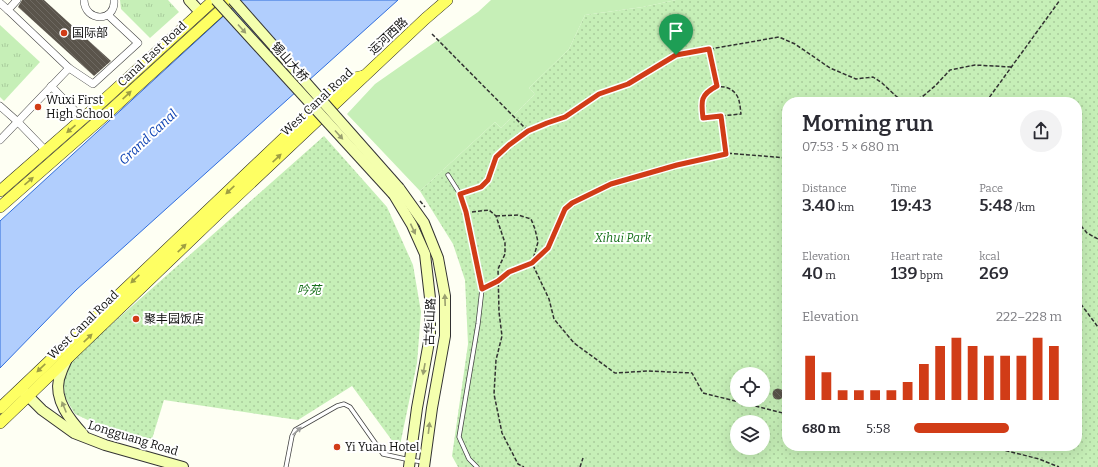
<!DOCTYPE html>
<html lang="en">
<head>
<meta charset="utf-8">
<style>
  :root { --surface:#fff; --page:#f2f2f3; --text:#2b2b33; --muted:#7c7c81; --accent:#d13c17 }
  body { margin:0; font-family:Bitter,"Noto Sans SC",serif; background:var(--page); color:var(--text); height:100vh; display:flex; flex-direction:column; font-size:15px; white-space:nowrap }
  * { box-sizing:border-box; margin:0 }
  p { font-size:13px; color:var(--muted) }
  .icon { flex:none; width:22px; height:22px; fill:none; stroke:currentColor; stroke-width:2; stroke-linecap:round; stroke-linejoin:round }
  .map { position:relative; flex:1; overflow:hidden }
  .side { position:absolute; left:782px; top:97px; width:300px; height:354px; display:flex; flex-direction:column; background:var(--surface); border-radius:16px; box-shadow:0 4px 16px #0002 }
  .side>* { flex:none }
  .tools { position:absolute; left:730px; top:367px; display:grid; gap:8px }
  .tools a { display:grid; place-items:center; width:40px; height:40px; border-radius:50%; background:var(--surface); box-shadow:0 4px 16px #0002; font-size:20px }
  .pin { position:absolute; display:grid; place-items:center; width:34px; height:34px; color:#fff; margin:-41px -17px; border-radius:50% 50% 50% 0; rotate:-45deg; box-shadow:0 0 4px #0007 }
  .pin .icon { rotate:45deg }
  .round { display:grid; place-items:center; flex:none; width:42px; height:42px; border-radius:21px; background:var(--page) }
  .overview { display:flex; align-items:center; justify-content:space-between; height:68px; padding:0 20px }
  h1 { font-size:22px; font-weight:600; line-height:30px }
  .figures { display:grid; grid-template-columns:repeat(3,1fr); gap:6px; height:68px; padding:4px 20px }
  .figures div { display:grid; align-content:center }
  .figures b { font-size:17px; font-weight:600 }
  .figures small { font-size:11px; font-weight:400 }
  .figures p { font-size:11px }
  .chart { height:112px; padding:8px 20px }
  .chart p { display:flex; justify-content:space-between }
  .chart svg { width:100%; height:72px; margin-top:4px; stroke:var(--accent); stroke-width:6 }
  ul { padding:0 20px; list-style:none; font-size:13px }
  li { display:grid; grid-template-columns:64px 48px 1fr; align-items:center; height:30px }
  li i { height:10px; border-radius:5px; background:var(--accent) }
  .map>svg:first-child { display:block }
  .grass { fill:url(#grass-tufts) }
  .park { fill:url(#park-dots); fill-rule:evenodd }
  .garden { fill:#c6efb7 }
  .water { fill:#b1cefd; stroke:#2f6ddc }
  .building { fill:url(#building-back-hatch) }
  .lines { fill:none; stroke-linecap:round; stroke-linejoin:round }
  .service-casing { stroke:#434343; stroke-width:5 }
  .minor-casing { stroke:#434343; stroke-width:8 }
  .secondary-casing { stroke:#323232; stroke-width:12 }
  .primary-casing { stroke:#212121; stroke-width:12 }
  .path { stroke:#323232; stroke-width:1.5; stroke-dasharray:4 2; stroke-linecap:butt }
  .service { stroke:#fff; stroke-width:3.5 }
  .minor { stroke:#fff; stroke-width:7 }
  .secondary { stroke:#f4ffae; stroke-width:10 }
  .primary { stroke:#feff63; stroke-width:11 }
  .secondary-bridge-casing { stroke:#323232; stroke-width:12; stroke-linecap:butt }
  .secondary-bridge { stroke:#f4ffae; stroke-width:10 }
  .oneway { fill:#999f6f }
  .oneway2 { fill:#9f9f42 }
  .oneway3 { fill:#9f9f9f }
  .route-casing { stroke:#fff; stroke-width:8 }
  .route { stroke:#d13c17; stroke-width:5 }
  .poi-dot { fill:#d13c17; stroke:#fff; stroke-width:1.5 }
  .labels { text-anchor:middle; dominant-baseline:central; stroke-width:4; stroke-linejoin:round; paint-order:stroke }
  .poi-label { font-size:12px; fill:#101010; stroke:#fff; text-anchor:start }
  .street-label { font-size:12px; fill:#101010; stroke:#fff }
  .park-label { font-size:12px; font-style:italic; fill:#17711b; stroke:#fff }
  .water-label { font-size:13px; font-style:italic; fill:#093fb2; stroke:#fff }
</style>
</head>
<body>
<div class="map">
<svg width="1098" height="467" viewBox="0 0 1098 467">
  <defs>
    <pattern id="grass-tufts" width="24" height="20" patternUnits="userSpaceOnUse"><rect width="24" height="20" fill="#c6efb7"/><path d="M3 7l-1-3M5 7V3M7 7l1-3M15 17l-1-3M17 17v-4M19 17l1-3" fill="none" stroke="#a9cc9c"/></pattern>
    <pattern id="park-dots" width="8" height="8" patternUnits="userSpaceOnUse"><rect width="8" height="8" fill="#c6efb7"/><path d="M2 2h.1M6 6h.1" fill="none" stroke="#a9cc9c" stroke-width="1.8" stroke-linecap="round"/></pattern>
    <pattern id="building-back-hatch" width="6" height="6" patternUnits="userSpaceOnUse"><rect width="6" height="6" fill="#5a544b"/><path d="M-1 5l2 2M0 0l6 6M5-1l2 2" fill="none" stroke="#6d6861"/></pattern>
  </defs>
  <rect width="100%" height="100%" fill="#fefff3"/>
  <g class="grass">
    <path d="M120,0H168L179,12L150,38L121,9Z"/>
    <path d="M0,25L40,62L4,101L0,97Z"/>
  </g>
  <g class="park">
    <path d="M676,0H1098V467H458L452,456L468,344L465,280L453,244L420,191L495,122L501,128L535,94L529,88L569,49L585,15L643,7ZM787,102H1077V446H787ZM737,374H763V400H737ZM737,422H763V448H737Z"/>
    <path d="M324,136L387,207L413,265L421,312L417,363L399,450L352,386L298,420L164,400L152,439L103,427L75,414L65,397L63,378L70,361Z"/>
  </g>
  <path class="garden" d="M491,0H676L643,7L585,15L569,49L529,88L535,94L501,128L495,122L420,191L347,114L375,84L478,12Z"/>
  <path class="water" d="M241,0H398L76,290L0,368V221Z"/>
  <g class="building">
    <path d="M22,0H44L111,61L94,76L18,7Z"/>
    <circle cx="778" cy="394" r="5.5"/>
  </g>
  <g class="lines">
    <defs>
      <g id="service">
        <path d="M448,175L460,194L466,212L482,289L478,324L459,437L469,459L477,467"/>
        <path d="M286,467L292,436L295,430L337,406L344,404L350,407L383,454L410,460L423,462"/>
      </g>
      <g id="minor">
        <path d="M84,0C85,23 116,22 114,0"/>
        <path d="M0,3L8,10"/>
        <path d="M69,68L93,84L138,43L108,15"/>
        <path d="M51,86L83,119"/>
        <path d="M0,106L18,122L46,151"/>
        <path d="M0,140L69,68L8,10L17,0"/>
      </g>
      <g id="secondary">
        <path d="M189,0L200,12"/>
        <path d="M399,188L424,223L438,258L445,296V336L432,408L424,467"/>
        <path d="M394,195L412,225L425,254L430,298V336L417,408L409,467"/>
        <path d="M67,359C64,365 61,372 59,379C54,400 70,420 83,434"/>
        <path d="M23,391L42,410L74,433L105,445L183,467"/>
      </g>
      <g id="primary">
        <path d="M0,191L104,100L214,0"/>
        <path d="M0,207L112,109L232,0"/>
        <path d="M0,408L345,80L364,76"/>
        <path d="M0,423L220,212L425,19L447,0"/>
      </g>
    </defs>
    <use href="#service" class="service-casing"/>
    <use href="#minor" class="minor-casing"/>
    <use href="#secondary" class="secondary-casing"/>
    <use href="#primary" class="primary-casing"/>
    <g class="path">
      <path d="M432,34L528,131"/>
      <path d="M709,49L717,86"/>
      <path d="M986,102L1060,0"/>
      <path d="M721,116L703,118C703,113 701,106 703,100C706,86 726,82 735,93C740,98 740,107 741,114L721,116L726,153"/>
      <path d="M465,192L481,187L488,180L496,157L509,145L528,131L547,123L565,117L599,94L628,84L676,55L779,37L795,44L830,68L856,79L873,77L882,83L897,97L908,101L922,97L935,86L950,70L975,65L1012,67"/>
      <path d="M420,201L425,207"/>
      <path d="M472,212L489,210L496,216L505,243V254L498,269L499,312L502,336L496,360L494,394L502,433L518,464L524,467"/>
      <path d="M496,216L518,215L531,219L535,229L538,242L532,263L549,299L554,319L574,343L615,373L647,371L692,373L703,393L787,414"/>
      <path d="M1077,221L1087,233L1098,239"/>
      <path d="M488,286L498,281L509,272L532,263L547,248L565,209L572,203L611,184L677,165L726,153L787,158"/>
      <path d="M1077,299L1098,327"/>
      <path d="M988,446L1039,459L1059,467"/>
      <path d="M580,467L583,458"/>
    </g>
    <use href="#service" class="service"/>
    <use href="#minor" class="minor"/>
    <use href="#secondary" class="secondary"/>
    <use href="#primary" class="primary"/>
    <defs>
      <g id="secondary-bridge">
        <path d="M216,0L394,195"/>
        <path d="M233,0L399,188"/>
      </g>
    </defs>
    <use href="#secondary-bridge" class="secondary-bridge-casing"/>
    <use href="#secondary-bridge" class="secondary-bridge"/>
  </g>
  <defs><path id="oneway-solid" d="M-6-.8H1V-3.2L6.5 0L1 3.2V.8H-6Z"/></defs>
  <g class="oneway">
    <use href="#oneway-solid" transform="translate(242 29) rotate(48)"/>
    <use href="#oneway-solid" transform="translate(339 135) rotate(48)"/>
    <use href="#oneway-solid" transform="translate(413 229) rotate(65)"/>
    <use href="#oneway-solid" transform="translate(445 300) rotate(-92)"/>
    <use href="#oneway-solid" transform="translate(424 369) rotate(100)"/>
    <use href="#oneway-solid" transform="translate(64 407) rotate(-112)"/>
    <use href="#oneway-solid" transform="translate(429 428) rotate(-83)"/>
  </g>
  <g class="oneway2">
    <use href="#oneway-solid" transform="translate(127 95) rotate(-43)"/>
    <use href="#oneway-solid" transform="translate(71 129) rotate(139)"/>
    <use href="#oneway-solid" transform="translate(277 158) rotate(-43)"/>
    <use href="#oneway-solid" transform="translate(29 181) rotate(-41)"/>
    <use href="#oneway-solid" transform="translate(230 190) rotate(137)"/>
    <use href="#oneway-solid" transform="translate(182 248) rotate(-44)"/>
    <use href="#oneway-solid" transform="translate(135 279) rotate(137)"/>
    <use href="#oneway-solid" transform="translate(88 338) rotate(-44)"/>
    <use href="#oneway-solid" transform="translate(41 368) rotate(136)"/>
  </g>
  <use class="oneway3" href="#oneway-solid" transform="translate(297 431) rotate(-43)"/>
  <g class="lines">
    <defs>
      <path id="route" d="M709,49L717,86C700,95 701,101 703,118L721,116L726,154L677,165L611,184L572,203L565,209L548,248L532,263L509,272L498,281L482,289L466,212L460,194L481,187L488,180L496,157L509,145L528,131L547,123L565,117L599,94L628,84L676,55Z"/>
    </defs>
    <use href="#route" class="route-casing"/>
    <use href="#route" class="route"/>
  </g>
  <g class="poi-dot">
    <circle cx="64" cy="33" r="4"/>
    <circle cx="38" cy="107" r="4"/>
    <circle cx="136" cy="319" r="4"/>
    <circle cx="337" cy="447" r="4"/>
  </g>
  <g class="labels">
    <g class="poi-label">
      <text x="72" y="33">国际部</text>
      <text x="46" y="100">Wuxi First<tspan x="46" dy="14">High School</tspan></text>
      <text x="144" y="319">聚丰园饭店</text>
      <text x="345" y="447">Yi Yuan Hotel</text>
    </g>
    <g class="street-label">
      <text transform="translate(388 36) rotate(-43)">运河西路</text>
      <text transform="translate(152 54) rotate(-43)">Canal East Road</text>
      <text transform="translate(290 62) rotate(48)">锡山大桥</text>
      <text transform="translate(317 102) rotate(-43)">West Canal Road</text>
      <text transform="translate(430 322) rotate(-88)">古华山路</text>
      <text transform="translate(83 325) rotate(-44)">West Canal Road</text>
      <text transform="translate(133 438) rotate(17)">Longguang Road</text>
    </g>
    <g class="park-label">
      <text x="623" y="238">Xihui Park</text>
      <text x="309" y="290">吟苑</text>
    </g>
    <g class="water-label">
      <text transform="translate(148 137) rotate(-43)">Grand Canal</text>
    </g>
  </g>
</svg>
<div class="tools">
<a><svg class="icon" aria-label="locate" viewBox="0 0 24 24"><circle cx="12" cy="12" r="6"/><path d="M12 2v4M12 18v4M2 12h4M18 12h4"/></svg></a>
<a><svg class="icon" aria-label="layers" viewBox="0 0 24 24"><path d="M12 4l9 5-9 5-9-5zM3 14l9 5 9-5"/></svg></a>
</div>
<div class="pin" style="left:676px;top:55px;background:#1e9e55"><svg class="icon" aria-label="arrive" viewBox="0 0 24 24"><path d="M6 21V4h12l-3 4 3 4H6"/></svg></div>
<section class="side">
<div class="overview"><div><h1>Morning run</h1><p>07:53 · 5 × 680 m</p></div><a class="round"><svg class="icon" aria-label="share" viewBox="0 0 24 24"><path d="M12 15V3M7 8l5-5 5 5M5 13v7h14v-7"/></svg></a></div>
<div class="figures">
<div><p>Distance</p><b>3.40<small> km</small></b></div>
<div><p>Time</p><b>19:43</b></div>
<div><p>Pace</p><b>5:48<small> /km</small></b></div>
</div>
<div class="figures">
<div><p>Elevation</p><b>40<small> m</small></b></div>
<div><p>Heart rate</p><b>139<small> bpm</small></b></div>
<div><p>kcal</p><b>269</b></div>
</div>
<div class="chart"><p><span>Elevation</span>222–228 m</p>
<svg viewBox="0 0 160 44" preserveAspectRatio="none"><path d="M5 44V17M15 44V27M25 44V38M35 44V38M45 44V38M55 44V38M65 44V33M75 44V22M85 44V11M95 44V6M105 44V11M115 44V17M125 44V17M135 44V17M145 44V6M155 44V11"/></svg>
</div>
<ul>
<li><b>680 m</b>5:58<i style="width:64%"></i></li>
</ul>
</section>
</div>
</body>
</html>
